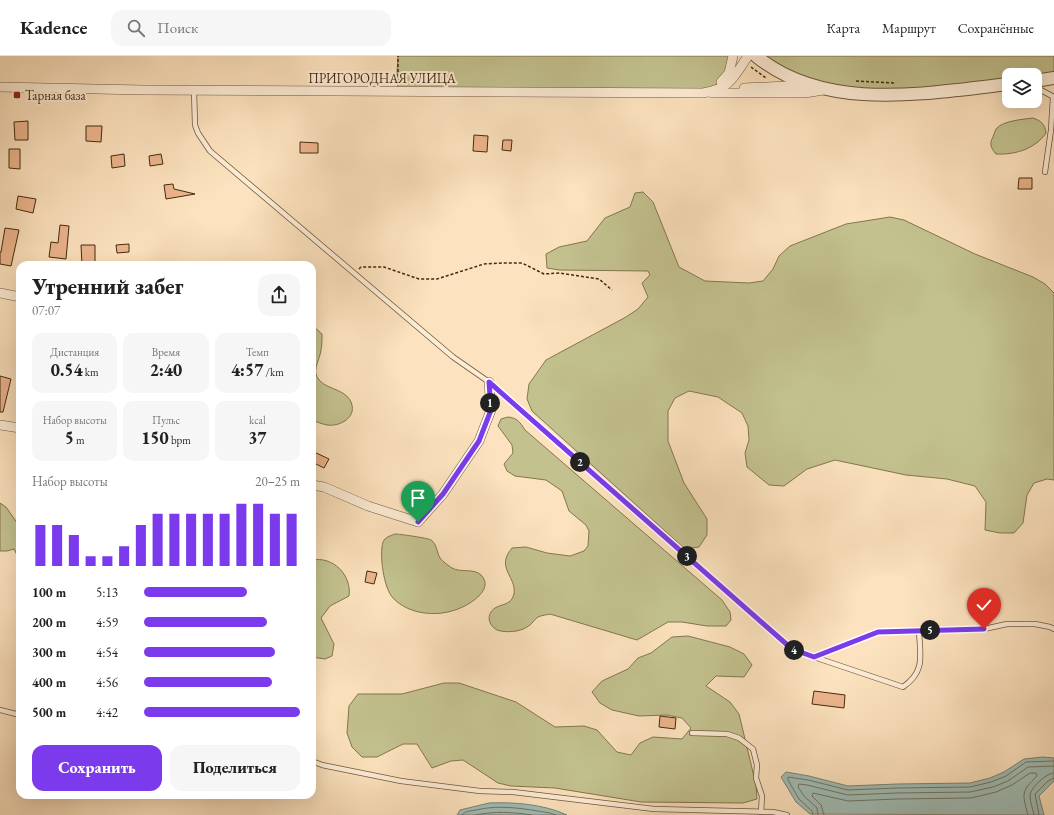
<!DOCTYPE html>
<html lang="ru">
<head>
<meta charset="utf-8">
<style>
  :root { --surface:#fff; --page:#f6f6f6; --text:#222; --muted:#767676; --line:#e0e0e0; --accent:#7c3aed }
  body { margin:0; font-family:"EB Garamond",serif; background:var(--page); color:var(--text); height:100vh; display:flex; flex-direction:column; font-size:15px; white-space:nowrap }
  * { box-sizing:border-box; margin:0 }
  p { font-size:13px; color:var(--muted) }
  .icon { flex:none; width:22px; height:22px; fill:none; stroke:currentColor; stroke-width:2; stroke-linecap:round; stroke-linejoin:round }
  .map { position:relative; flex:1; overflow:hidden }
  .side { position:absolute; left:16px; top:205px; width:300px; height:538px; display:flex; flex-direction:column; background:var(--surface); border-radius:12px; box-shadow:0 4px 16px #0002 }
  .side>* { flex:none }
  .buttons { position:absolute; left:1002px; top:12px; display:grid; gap:8px }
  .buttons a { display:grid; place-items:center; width:40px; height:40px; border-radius:8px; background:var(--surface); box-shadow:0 4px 16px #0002; font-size:20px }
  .pin { position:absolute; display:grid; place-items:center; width:34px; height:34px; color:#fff; margin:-41px -17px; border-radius:50% 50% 50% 0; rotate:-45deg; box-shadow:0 0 4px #0007 }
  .pin .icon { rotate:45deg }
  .km { position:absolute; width:20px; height:20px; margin:-10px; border-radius:50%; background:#222; color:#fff; font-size:11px; line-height:20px; text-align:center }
  .round { display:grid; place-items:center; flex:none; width:42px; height:42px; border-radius:12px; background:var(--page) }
  .summary { display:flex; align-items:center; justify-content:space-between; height:68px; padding:0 16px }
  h1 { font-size:22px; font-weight:800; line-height:30px }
  .metrics { display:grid; grid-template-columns:repeat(3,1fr); gap:6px; height:68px; padding:4px 16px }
  .metrics div { display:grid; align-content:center; border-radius:10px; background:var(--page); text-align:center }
  .metrics b { font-size:17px; font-weight:800 }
  .metrics small { font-size:11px; font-weight:400 }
  .metrics p { font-size:11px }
  .chart { height:112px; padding:8px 16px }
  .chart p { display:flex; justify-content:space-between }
  .chart svg { width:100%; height:72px; margin-top:4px; stroke:var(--accent); stroke-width:6 }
  .action { display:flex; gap:8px; margin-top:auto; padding:8px 16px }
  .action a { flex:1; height:46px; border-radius:12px; background:var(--accent); color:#fff; font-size:16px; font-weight:800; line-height:46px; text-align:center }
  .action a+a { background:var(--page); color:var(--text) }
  ul { padding:0 16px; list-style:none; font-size:13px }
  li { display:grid; grid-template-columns:64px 48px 1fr; align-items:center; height:30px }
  li i { height:10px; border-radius:5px; background:var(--accent) }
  header { display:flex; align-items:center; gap:24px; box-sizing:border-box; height:56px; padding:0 20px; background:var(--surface); border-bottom:1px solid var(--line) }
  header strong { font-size:19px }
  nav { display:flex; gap:22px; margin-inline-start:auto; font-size:14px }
  .search { width:280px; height:36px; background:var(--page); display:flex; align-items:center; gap:10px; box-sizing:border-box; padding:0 14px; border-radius:12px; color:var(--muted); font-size:15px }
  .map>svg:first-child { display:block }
  .green { fill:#c3c28f; stroke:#837650 }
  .water { fill:#a0bdb6; stroke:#7b8374 }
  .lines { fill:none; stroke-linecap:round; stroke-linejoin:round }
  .shore { stroke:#727463; stroke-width:1 }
  .building { fill:#edb58d; stroke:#432b10 }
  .service-casing { stroke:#71593c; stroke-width:6 }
  .minor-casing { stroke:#71593c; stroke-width:10 }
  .tertiary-casing { stroke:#71593c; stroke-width:14 }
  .path { stroke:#432b10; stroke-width:1.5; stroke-dasharray:3 2; stroke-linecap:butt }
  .service { stroke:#fdecd5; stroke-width:4.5 }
  .minor { stroke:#fdecd5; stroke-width:9 }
  .tertiary { stroke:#fdecd5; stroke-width:12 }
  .route-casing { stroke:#fff; stroke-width:8 }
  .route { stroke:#7c3aed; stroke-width:5 }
  .poi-dot { fill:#8f2418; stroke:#fdecd5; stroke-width:1.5 }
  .labels { text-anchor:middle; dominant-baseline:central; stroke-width:4; stroke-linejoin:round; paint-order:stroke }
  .street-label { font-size:13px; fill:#432b10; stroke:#fdecd5 }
  .poi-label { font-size:13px; fill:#432b10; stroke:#fdecd5; text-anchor:start }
</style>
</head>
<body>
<header>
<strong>Kadence</strong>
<div class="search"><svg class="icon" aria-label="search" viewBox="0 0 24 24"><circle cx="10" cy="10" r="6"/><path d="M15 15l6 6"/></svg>Поиск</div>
<nav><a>Карта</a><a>Маршрут</a><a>Сохранённые</a></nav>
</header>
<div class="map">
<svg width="1054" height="759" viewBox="0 0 1054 759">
  <rect width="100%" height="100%" fill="#fce2be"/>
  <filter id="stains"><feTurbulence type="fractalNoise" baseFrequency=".005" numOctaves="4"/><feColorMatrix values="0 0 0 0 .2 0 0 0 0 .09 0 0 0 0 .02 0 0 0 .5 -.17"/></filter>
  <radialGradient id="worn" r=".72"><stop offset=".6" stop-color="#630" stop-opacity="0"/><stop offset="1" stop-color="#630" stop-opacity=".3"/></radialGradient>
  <g class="green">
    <path d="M398,0H733L721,26L703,37L398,35L397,16Z"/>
    <path d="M756,0H1054V21L1035,19H1009V26L915,38L824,34Z"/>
    <path d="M1033,62C1042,65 1045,69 1046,77C1035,93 1015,99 996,98C991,92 989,88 993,81C994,78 995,74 997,72C1003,65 1024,63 1033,62Z"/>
    <path d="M643,136L653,146L679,211L705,225L749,227L763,225L773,213L779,200L790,190L846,168L890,161L904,164L975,198L1033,221L1045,228L1054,237V424L1047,423L1034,427L1027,439L1023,467L1014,477H1000L985,474L986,446L975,430L947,423L906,419L835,404L807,413L784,430L769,429L747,411L745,397L749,384L748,370L742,357L718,341L689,335L675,342L668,355V385L684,427L707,463V479L699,491L685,493L532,355L527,343L529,328L546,304L626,261L638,253L648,241L642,227L650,219L648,215L559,214L547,212L546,198L559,191L587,185L605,162L630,151L635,137Z"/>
    <path d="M312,269L322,278C322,283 322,289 321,294C320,303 313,312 317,321C323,333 343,332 350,344C359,360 341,371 327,369C322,368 317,366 312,364Z"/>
    <path d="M508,361C517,362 520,366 525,374L722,544L730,556L731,564L726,570H707L682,566H668L637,584L550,558C547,559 542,559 538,561C534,563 532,569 527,571C520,576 505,577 497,574C488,569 486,558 495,552C500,549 505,549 509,546C512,544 513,541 514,538C517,521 495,512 512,492L526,491L547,497L570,500L584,495L588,490L589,475L586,469L569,455L562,435L546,424L515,420L507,415L504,408L513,397L512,389L498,370L501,363Z"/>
    <path d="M0,447L6,451L20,471V505L14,493L7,495H0Z"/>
    <path d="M395,478C399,478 428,482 431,484C437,488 437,497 440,502C443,506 449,510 452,512C461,517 474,512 481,519C496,534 466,551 455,554C435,561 408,558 393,542C384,533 379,499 383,486C385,481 390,480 395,478Z"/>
    <path d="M312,504C333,500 352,519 349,540L330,550L321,562L334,588L332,600L325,603L312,601Z"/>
    <path d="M688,580L730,591L744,598L752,609L744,621L716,620L706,630L730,646L739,658L756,729L757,743L743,747L641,746L555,732L511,730L498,727L463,704L451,705L432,712L417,688H403L377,701H362L352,691L347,677L349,650L358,638H402L444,627H459L516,646L555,671L584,670L597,674L617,696L631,699L640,687L653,681L682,683L691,672L682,662L667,659L639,660L612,654L600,647L592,636L602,625L628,613L638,602L651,597L672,581Z"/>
  </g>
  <g class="water">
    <path d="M1043,701L1054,702V725L1039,740L1044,759L810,758L796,746L781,721L786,716L809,720L848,730L897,728L970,727L990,722L1004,716L1024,703Z"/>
    <path d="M489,747C514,746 543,748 567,759H457L460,754Z"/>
  </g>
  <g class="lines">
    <g class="shore">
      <path d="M462,759C465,755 471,755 476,754C501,748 525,753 550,757L556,759"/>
      <path d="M475,759C495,755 512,756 532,759"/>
      <path d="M813,759L812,755L799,743L788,724V721L808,724L848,734L897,732L970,731L991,726L1006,720L1026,706L1054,705"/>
      <path d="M818,759L817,752L804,740L798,731L799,728L807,729L848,739L897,737L970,736L993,731L1008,725L1028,711L1054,710"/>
      <path d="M824,759L821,749L812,740L813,737L848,745L897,743L971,742L996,736L1012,729L1030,717H1036L1037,720C1021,736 1022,737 1028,759"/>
      <path d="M1034,759C1033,753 1030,746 1030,740C1030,732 1046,717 1054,717"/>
      <path d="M1039,759L1035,738L1048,725L1054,722"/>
    </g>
  </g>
  <g class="building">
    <path d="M28,65V84H15L14,66Z"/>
    <path d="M86,70H102L101,86L86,85Z"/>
    <path d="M474,79L488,80L487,96L473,95Z"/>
    <path d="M503,84H512L511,95L502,94Z"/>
    <path d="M300,86L318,87V97H300Z"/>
    <path d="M9,93H20V113L9,112Z"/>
    <path d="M124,98L125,110L112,112L111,100Z"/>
    <path d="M161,98L163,108L150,110L149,100Z"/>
    <path d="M1019,122H1032V133H1018Z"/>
    <path d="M173,128L174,133L195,138L166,143L164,129Z"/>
    <path d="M18,140L36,143L33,157L16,153Z"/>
    <path d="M60,169L69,170L66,203L49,201L51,186L58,187Z"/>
    <path d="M5,172L19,174L11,210L0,208V196H1Z"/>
    <path d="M129,188V196L117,197L116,189Z"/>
    <path d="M81,189H95V209H82Z"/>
    <path d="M0,320L11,323L3,356H0Z"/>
    <path d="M312,395L329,403L324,412L312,406Z"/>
    <path d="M367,515L377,517L374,528L365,526Z"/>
    <path d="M814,635L845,639L844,652L812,648Z"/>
    <path d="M660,660L676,662L675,673L659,671Z"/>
  </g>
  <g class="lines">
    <defs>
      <g id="service">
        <path d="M1035,31L1054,41"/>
        <path d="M194,34L195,69L198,77L210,95L453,301L489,326L792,593L814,601L878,576L984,573L1007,568H1035L1050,571L1054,573"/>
        <path d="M1045,116L1051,74L1053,41"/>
        <path d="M814,601L903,631C926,615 920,599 919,575"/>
        <path d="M0,654L20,659"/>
        <path d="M692,677L727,678L739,682L753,693L757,709L756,722L762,740L761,756"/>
        <path d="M312,705L322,709L401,725L480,735L513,736L654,753L773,756L787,759"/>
      </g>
      <g id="minor">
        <path d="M721,26L729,17L733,0"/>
        <path d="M0,31L144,34L703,37C731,32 733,22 748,0"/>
        <path d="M744,32L807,29"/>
        <path d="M712,37H805L823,34"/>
        <path d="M0,237L20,241"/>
        <path d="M0,369L20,372"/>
        <path d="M312,429L324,431L368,450L418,466L443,438L479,385L491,354L489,326"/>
      </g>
      <g id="tertiary">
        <path d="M756,0C826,57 926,37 1009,28"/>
        <path d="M1035,25L1054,22"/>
      </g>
    </defs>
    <use href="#service" class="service-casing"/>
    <use href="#minor" class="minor-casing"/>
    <use href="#tertiary" class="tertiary-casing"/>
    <g class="path">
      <path d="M751,11L766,22"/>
      <path d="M1013,18L1029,16"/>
      <path d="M856,25L896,27"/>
      <path d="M398,26V0"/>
      <path d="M359,213L361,211H384L419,223H437L484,208L503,207H522L544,218L560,217L599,223L612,234"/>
    </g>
    <use href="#service" class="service"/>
    <use href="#minor" class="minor"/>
    <use href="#tertiary" class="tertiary"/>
  </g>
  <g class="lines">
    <defs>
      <path id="route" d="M418,466L443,438L479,385L491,354L489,326L792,593L814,601L878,576L984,573"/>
    </defs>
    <use href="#route" class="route-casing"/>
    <use href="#route" class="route"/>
  </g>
  <rect class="poi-dot" x="13" y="35" width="8" height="8" rx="2"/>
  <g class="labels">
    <g class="street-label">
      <text x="382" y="22">ПРИГОРОДНАЯ УЛИЦА</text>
    </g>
    <g class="poi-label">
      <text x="25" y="39">Тарная база</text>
    </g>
  </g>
  <rect width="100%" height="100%" filter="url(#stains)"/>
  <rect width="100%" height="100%" fill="url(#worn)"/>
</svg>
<div class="buttons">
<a><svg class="icon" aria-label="layers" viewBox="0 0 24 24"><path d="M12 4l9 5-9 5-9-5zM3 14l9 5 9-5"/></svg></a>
</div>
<div class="pin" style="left:418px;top:466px;background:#1e9e55"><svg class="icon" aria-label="arrive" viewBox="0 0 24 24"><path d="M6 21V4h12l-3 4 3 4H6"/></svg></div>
<div class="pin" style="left:984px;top:573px;background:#d93025"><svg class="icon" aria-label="check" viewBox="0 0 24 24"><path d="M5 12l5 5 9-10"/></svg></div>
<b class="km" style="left:490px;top:347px">1</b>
<b class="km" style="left:580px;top:406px">2</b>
<b class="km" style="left:687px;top:500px">3</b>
<b class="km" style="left:794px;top:594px">4</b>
<b class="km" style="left:930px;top:574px">5</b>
<section class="side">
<div class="summary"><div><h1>Утренний забег</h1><p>07:07</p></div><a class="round"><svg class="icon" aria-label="share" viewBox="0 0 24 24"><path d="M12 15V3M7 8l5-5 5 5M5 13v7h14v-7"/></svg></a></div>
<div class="metrics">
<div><p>Дистанция</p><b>0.54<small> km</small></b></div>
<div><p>Время</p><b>2:40</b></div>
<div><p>Темп</p><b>4:57<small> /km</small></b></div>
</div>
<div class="metrics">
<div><p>Набор высоты</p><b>5<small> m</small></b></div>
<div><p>Пульс</p><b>150<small> bpm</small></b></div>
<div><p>kcal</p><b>37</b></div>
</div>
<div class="chart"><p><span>Набор высоты</span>20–25 m</p>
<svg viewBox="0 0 160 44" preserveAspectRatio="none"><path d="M5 44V19M15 44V19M25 44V25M35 44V38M45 44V38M55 44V32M65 44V19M75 44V12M85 44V12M95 44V12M105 44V12M115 44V12M125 44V6M135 44V6M145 44V12M155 44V12"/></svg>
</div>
<ul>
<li><b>100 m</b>5:13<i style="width:66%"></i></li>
<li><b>200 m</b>4:59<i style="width:79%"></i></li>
<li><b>300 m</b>4:54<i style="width:84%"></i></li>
<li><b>400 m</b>4:56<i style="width:82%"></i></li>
<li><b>500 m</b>4:42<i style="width:100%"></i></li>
</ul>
<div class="action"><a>Сохранить</a><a>Поделиться</a></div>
</section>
</div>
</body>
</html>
